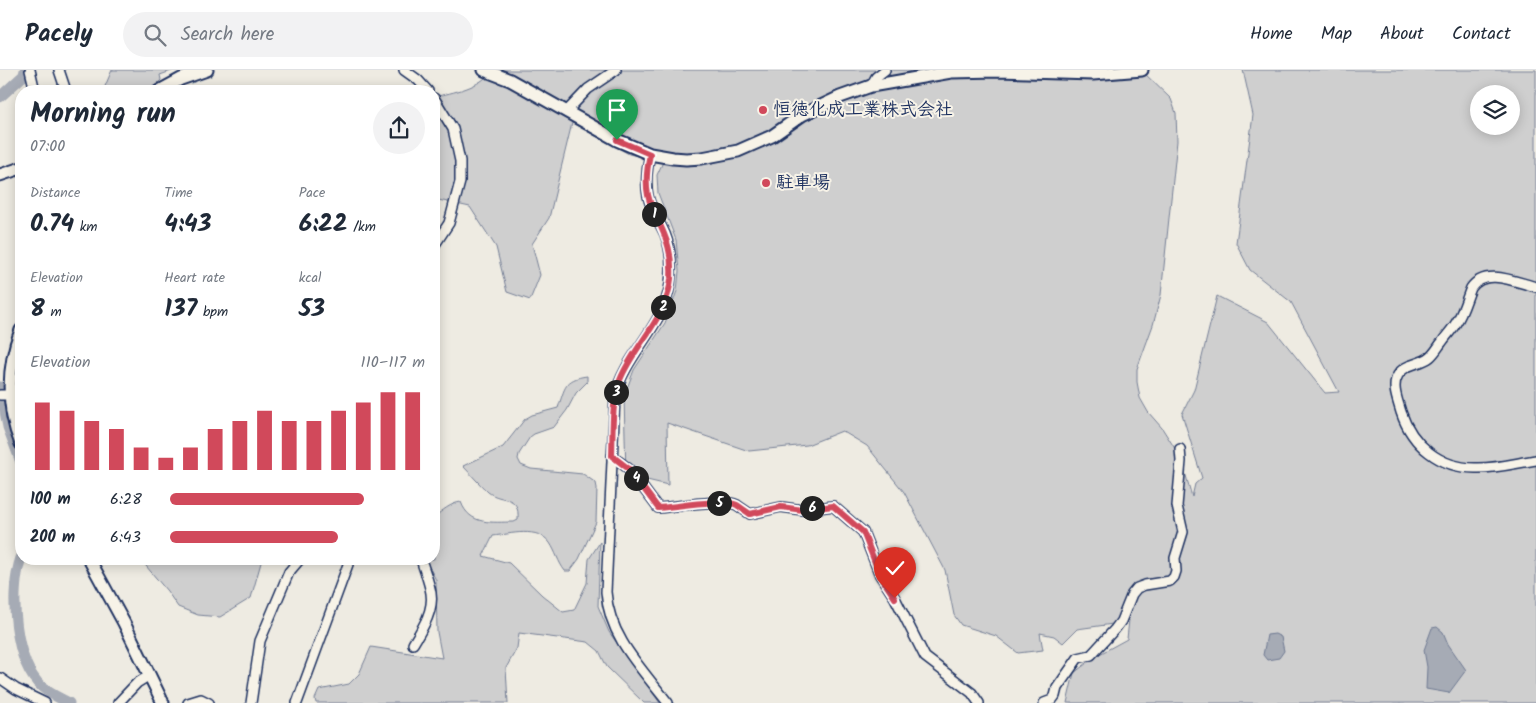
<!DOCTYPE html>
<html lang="en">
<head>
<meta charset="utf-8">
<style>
  :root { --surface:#fff; --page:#f2f2f3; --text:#1f2937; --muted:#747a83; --line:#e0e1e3; --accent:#d1495b }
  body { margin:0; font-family:Kalam,"Klee One",sans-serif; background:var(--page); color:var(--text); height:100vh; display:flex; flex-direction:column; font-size:19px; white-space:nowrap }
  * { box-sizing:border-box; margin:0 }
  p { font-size:16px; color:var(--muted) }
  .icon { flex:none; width:28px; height:28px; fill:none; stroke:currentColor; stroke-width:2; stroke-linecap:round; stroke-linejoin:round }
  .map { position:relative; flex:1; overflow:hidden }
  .details { position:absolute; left:15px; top:15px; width:425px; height:480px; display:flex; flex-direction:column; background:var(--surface); border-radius:20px; box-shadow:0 2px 12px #0003 }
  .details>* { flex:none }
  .fabs { position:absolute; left:1470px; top:15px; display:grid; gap:10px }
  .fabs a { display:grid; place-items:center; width:50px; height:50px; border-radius:50%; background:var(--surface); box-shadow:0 2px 12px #0003; font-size:25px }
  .pin { position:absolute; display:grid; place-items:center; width:42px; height:42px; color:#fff; margin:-51px -21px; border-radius:50% 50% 50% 0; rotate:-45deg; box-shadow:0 0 5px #0007 }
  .pin .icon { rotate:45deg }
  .km { position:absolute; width:25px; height:25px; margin:-12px; border-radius:50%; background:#222; color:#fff; font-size:14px; line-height:25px; text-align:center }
  .round { display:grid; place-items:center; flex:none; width:52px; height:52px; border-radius:26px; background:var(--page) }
  .head { display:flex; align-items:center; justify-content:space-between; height:85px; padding:0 15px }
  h1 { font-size:28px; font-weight:800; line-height:38px }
  .figures { display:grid; grid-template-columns:repeat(3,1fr); gap:8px; height:85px; padding:5px 15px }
  .figures div { display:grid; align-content:center }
  .figures b { font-size:25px; font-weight:800 }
  .figures small { font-size:14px; font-weight:400 }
  .figures p { font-size:14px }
  .chart { height:140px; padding:10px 15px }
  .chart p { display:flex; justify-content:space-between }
  .chart svg { width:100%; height:90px; margin-top:5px; stroke:var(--accent); stroke-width:6 }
  ul { padding:0 15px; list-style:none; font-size:16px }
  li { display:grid; grid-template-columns:80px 60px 1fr; align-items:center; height:38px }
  li i { height:12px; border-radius:6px; background:var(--accent) }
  header { display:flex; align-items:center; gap:30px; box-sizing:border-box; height:70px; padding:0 25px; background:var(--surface); border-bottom:1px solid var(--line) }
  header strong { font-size:24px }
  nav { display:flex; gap:28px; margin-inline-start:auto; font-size:18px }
  .search { width:350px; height:45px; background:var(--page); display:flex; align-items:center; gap:12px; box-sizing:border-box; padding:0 18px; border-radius:28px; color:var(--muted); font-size:19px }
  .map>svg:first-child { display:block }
  .green { fill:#cfcfcf; stroke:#757f96; fill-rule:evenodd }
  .water { fill:#a6abb5; stroke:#6e7992 }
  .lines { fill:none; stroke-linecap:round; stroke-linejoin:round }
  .river { stroke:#a6abb5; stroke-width:11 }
  .minor-casing { stroke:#1b2f5e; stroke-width:12 }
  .major-casing { stroke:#1b2f5e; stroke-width:15 }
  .minor { stroke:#f7f3e8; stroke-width:9 }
  .major { stroke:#f7f3e8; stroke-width:11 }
  .route-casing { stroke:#fff; stroke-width:10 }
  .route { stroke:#d1495b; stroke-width:6 }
  .poi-dot { fill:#d1495b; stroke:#f7f3e8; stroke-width:2 }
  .labels { text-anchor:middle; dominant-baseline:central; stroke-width:4; stroke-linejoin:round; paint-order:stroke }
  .poi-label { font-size:18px; font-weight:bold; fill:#1b2f5e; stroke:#f7f3e8; text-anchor:start }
</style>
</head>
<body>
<header>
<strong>Pacely</strong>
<div class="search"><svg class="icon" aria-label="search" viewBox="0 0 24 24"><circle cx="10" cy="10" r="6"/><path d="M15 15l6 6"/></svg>Search here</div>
<nav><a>Home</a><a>Map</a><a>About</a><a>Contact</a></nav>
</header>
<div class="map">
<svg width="1536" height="633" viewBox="0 0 1536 633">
  <rect width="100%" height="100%" fill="#eeebe2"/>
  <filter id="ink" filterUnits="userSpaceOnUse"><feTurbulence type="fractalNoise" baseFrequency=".02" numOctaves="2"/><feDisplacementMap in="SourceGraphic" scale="10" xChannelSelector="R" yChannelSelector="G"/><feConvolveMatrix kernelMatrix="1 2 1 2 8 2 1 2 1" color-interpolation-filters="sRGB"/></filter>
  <g filter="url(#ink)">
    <g class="green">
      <path d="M112,0H174L160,5L161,10L151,20L140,17L132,21H103Z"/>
      <path d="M492,0H1141L1171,29L1176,43L1177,71L1161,225L1153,255L1137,299V312L1140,328L1148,342L1162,358L1181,388L1192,427L1195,414L1202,408L1182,344L1194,320L1217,226L1268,252L1325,323L1339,322L1291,232L1250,200L1236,173L1253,45L1243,0H1536V633H1067L1074,603L1096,586L1127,569L1129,550L1120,553L1077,559L1063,573L1054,566L1040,563L1043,580L1018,583L996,566L961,555L954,545L945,500L904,422L867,376L842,361L807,375L749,381L667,353L668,415L626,405L624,326L634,300L665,253L677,221L679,201L676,170L658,123L657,105L663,92L629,84L572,53L549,148L532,174L540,205L530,230L507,222L496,177L470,137L434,129V27C453,22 481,18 492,0ZM1479,24H1511V56H1479Z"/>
      <path d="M587,306V312L576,323L567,340L554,357L534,364L530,367L519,384L518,389L521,395L531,399L583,404L596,413L597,418L596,452L579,489L570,501H565C558,492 556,482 550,473C538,456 511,464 493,466L483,486L509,493L542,525L563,542L574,540L587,513L589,489L600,472L598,536L609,562L660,633H644L607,597L599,581L588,572L519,563L517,578L506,598L508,633H316L315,629L319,620L349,614L359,604L371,577L442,588L437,562L436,510L425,489H434V447C442,441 451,433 461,432C470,456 492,452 514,452L518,450C520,423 502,433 488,422C479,414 471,404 463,396L503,377L525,349L532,345L558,338C565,318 564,309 587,306Z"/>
      <path d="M138,489H262L251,528L220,547L198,545L178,537L167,521L141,490Z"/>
    </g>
    <g class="water">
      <path d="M1437,557L1443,562L1448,574L1466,600L1449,623L1426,619L1427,597L1424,580L1432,558Z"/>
      <path d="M1275,564L1281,567L1284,581L1279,588L1267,590L1263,585L1267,565Z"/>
    </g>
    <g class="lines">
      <g class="river">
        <path d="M0,27L24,5L25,0"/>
        <path d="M0,317L8,357L21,392"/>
        <path d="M21,488C9,522 14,592 42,617C50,624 60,628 69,633"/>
      </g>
      <defs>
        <g id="minor">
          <path d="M30,0L35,21"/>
          <path d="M59,0L66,21"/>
          <path d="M404,0L418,10L428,21"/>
          <path d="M871,16L876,7L885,0"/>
          <path d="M434,28L453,59L460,91V112L449,153L434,176"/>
          <path d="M566,42L588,19L616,0"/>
          <path d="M650,84C647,98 645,111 648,126C651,140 659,151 665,164C671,179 672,198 670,214C664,257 624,285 615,327L606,522C609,567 642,599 668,633"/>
          <path d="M1536,217C1516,212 1485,197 1471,218C1466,230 1463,243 1456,253C1452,260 1446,266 1442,272C1438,277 1435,283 1430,287C1420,295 1405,293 1398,305C1391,316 1398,331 1401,342C1412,375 1440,398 1475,398C1495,399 1516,393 1536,390"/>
          <path d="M0,325H11"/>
          <path d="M11,341L21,330"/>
          <path d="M612,386L629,399L658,438C676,437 722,428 737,435C741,438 746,441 750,444L781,437L803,440L833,436L863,462L880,505L895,528L925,587L972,623L979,633"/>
          <path d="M413,574C422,559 434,541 431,523C429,511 424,500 421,489"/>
          <path d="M0,608L16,619L45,633"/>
          <path d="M118,633L137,613L150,605"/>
          <path d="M188,633L201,629L209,633"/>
          <path d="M251,633L260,571L289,502L300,489"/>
          <path d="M297,633L350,489"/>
          <path d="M1044,633L1052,630L1055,626L1057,618L1078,588L1091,585L1115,559L1121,551L1132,524L1137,518L1145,515L1170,511L1174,507L1176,501L1175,488L1183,462L1177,436L1181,391L1180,379"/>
        </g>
        <g id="major">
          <path d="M484,0L510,10L617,70L650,84L673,88L686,89L702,88L738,81L772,66L802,45L840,27L871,16L951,2L998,1L1093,4L1142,0"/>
          <path d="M159,21L181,9L207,0"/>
          <path d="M0,105L21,98"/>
          <path d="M21,260C7,296 6,337 21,374"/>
          <path d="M89,489L124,553L163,633"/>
        </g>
      </defs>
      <use href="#minor" class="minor-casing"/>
      <use href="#major" class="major-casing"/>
      <use href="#minor" class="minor"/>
      <use href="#major" class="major"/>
    </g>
  </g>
  <g class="lines" filter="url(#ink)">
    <defs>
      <path id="route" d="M617,70L650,84C647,98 645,111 648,125C651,139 659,151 664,164C670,178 672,194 671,209C667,248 634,275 620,310C611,333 613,362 612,386L629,399L658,438C676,437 722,428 737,435C741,438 746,441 750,444L781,437L803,440L833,436L863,462L880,505L895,528"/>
    </defs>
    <use href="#route" class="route-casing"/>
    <use href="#route" class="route"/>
  </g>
  <g class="poi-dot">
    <circle cx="763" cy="40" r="5"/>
    <circle cx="766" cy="113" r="5"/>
  </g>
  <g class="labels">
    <g class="poi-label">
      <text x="773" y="40">恒徳化成工業株式会社</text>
      <text x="776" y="113">駐車場</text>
    </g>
  </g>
</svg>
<div class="fabs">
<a><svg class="icon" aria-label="layers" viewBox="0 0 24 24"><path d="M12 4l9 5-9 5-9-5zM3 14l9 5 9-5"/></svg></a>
</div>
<div class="pin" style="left:617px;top:70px;background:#1e9e55"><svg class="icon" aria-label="arrive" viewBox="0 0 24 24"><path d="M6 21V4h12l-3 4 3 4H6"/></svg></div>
<div class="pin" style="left:895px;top:528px;background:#d93025"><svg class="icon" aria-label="check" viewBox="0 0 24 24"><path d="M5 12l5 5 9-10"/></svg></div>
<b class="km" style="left:654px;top:144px">1</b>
<b class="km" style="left:663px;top:237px">2</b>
<b class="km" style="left:616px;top:322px">3</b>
<b class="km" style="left:636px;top:408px">4</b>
<b class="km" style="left:719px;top:433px">5</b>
<b class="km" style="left:812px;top:438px">6</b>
<section class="details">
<div class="head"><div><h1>Morning run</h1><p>07:00</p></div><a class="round"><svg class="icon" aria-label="share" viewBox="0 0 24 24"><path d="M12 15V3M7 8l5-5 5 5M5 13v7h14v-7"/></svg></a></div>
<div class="figures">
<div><p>Distance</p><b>0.74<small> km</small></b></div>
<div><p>Time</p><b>4:43</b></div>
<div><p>Pace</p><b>6:22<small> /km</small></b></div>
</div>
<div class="figures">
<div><p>Elevation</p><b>8<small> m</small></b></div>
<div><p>Heart rate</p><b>137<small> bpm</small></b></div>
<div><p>kcal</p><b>53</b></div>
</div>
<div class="chart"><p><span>Elevation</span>110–117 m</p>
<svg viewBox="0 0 160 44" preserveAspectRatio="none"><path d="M5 44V11M15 44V15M25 44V20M35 44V24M45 44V33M55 44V38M65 44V33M75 44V24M85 44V20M95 44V15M105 44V20M115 44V20M125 44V15M135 44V11M145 44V6M155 44V6"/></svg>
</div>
<ul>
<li><b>100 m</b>6:28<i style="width:76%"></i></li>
<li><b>200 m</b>6:43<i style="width:66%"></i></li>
</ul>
</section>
</div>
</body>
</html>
